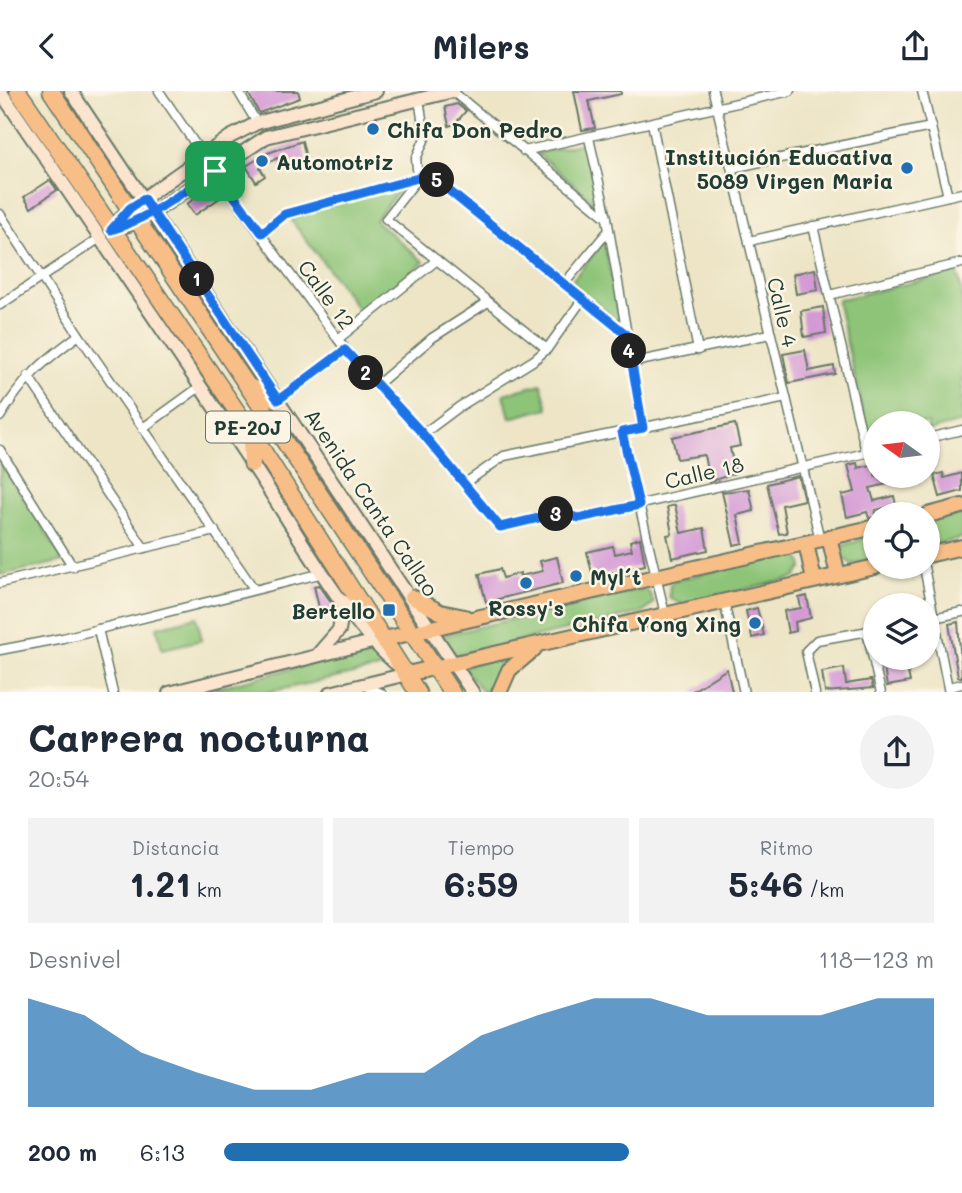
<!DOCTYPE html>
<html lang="es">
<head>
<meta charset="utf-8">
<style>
  :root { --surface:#fff; --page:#f2f2f3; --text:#1f2937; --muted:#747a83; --accent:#1f6fb2 }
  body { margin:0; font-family:Mali,sans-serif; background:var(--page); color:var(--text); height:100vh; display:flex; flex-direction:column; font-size:26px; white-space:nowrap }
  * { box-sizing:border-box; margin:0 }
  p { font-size:23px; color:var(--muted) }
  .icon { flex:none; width:38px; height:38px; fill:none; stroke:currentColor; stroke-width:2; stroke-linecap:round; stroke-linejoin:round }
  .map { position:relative; height:601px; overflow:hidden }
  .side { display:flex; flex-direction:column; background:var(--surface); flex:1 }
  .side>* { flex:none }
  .needle { width:46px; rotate:284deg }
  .tools { position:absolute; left:863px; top:320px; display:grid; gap:14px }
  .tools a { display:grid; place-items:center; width:77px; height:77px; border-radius:50%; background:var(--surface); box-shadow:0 2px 5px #0004; font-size:35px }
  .pin { position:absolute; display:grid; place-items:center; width:60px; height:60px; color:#fff; margin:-30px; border-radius:14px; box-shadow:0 4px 10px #0006 }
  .km { position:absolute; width:35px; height:35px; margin:-18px; border-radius:50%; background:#222; color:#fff; font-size:19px; line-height:35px; text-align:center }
  .round { display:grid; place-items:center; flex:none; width:74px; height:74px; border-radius:37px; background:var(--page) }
  .summary { display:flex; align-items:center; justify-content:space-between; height:119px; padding:0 28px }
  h1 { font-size:38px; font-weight:700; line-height:52px }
  .figures { display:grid; grid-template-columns:repeat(3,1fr); gap:10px; height:119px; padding:7px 28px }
  .figures div { display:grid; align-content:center; border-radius:0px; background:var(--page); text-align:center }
  .figures b { font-size:35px; font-weight:700 }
  .figures small { font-size:19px; font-weight:400 }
  .figures p { font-size:19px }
  .chart { height:196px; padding:14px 28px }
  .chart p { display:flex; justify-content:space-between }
  .chart svg { width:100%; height:126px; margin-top:7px; fill:var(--accent); opacity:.7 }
  ul { padding:0 28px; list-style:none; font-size:23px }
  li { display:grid; grid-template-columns:112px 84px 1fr; align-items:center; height:52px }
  li i { height:18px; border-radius:9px; background:var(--accent) }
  header { display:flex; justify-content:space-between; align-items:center; height:91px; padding:0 28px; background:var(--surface); font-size:32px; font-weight:700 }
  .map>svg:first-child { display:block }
  .green { fill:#8dc477; stroke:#568056; stroke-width:2 }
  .building { fill:#d49ad6 }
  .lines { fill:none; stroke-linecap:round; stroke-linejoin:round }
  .street-casing { stroke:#677867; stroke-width:11 }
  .secondary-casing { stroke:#677867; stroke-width:16 }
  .primary-casing { stroke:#677867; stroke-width:18 }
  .highway-casing { stroke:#677867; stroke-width:19 }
  .street { stroke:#fff; stroke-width:8 }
  .secondary { stroke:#fce5cf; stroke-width:12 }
  .primary { stroke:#f7be88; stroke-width:14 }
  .highway { stroke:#f7be88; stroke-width:16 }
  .route-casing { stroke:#fff; stroke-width:14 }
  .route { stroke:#1a73e8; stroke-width:9 }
  .poi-dot { fill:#1f6fb2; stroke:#fcf5e5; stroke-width:2.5 }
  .labels { text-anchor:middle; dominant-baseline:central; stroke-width:5; stroke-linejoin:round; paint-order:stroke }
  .shield { fill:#fcf5e5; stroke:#617469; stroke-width:2 }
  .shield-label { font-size:19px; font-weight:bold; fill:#1f3d34 }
  .poi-label { font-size:21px; font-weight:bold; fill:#1f3d34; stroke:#fcf5e5; text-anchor:start }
  .street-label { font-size:21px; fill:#1f3d34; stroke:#fcf5e5 }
</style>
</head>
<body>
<header><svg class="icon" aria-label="back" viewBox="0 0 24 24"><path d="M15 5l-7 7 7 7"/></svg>Milers<svg class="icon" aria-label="share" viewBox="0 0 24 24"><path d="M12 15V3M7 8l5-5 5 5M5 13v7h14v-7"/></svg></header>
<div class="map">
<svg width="962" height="602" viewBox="0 0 962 602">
  <rect width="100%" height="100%" fill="#fcf5e5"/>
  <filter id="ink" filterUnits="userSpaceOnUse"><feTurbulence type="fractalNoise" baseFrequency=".0143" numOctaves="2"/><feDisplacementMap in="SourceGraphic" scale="14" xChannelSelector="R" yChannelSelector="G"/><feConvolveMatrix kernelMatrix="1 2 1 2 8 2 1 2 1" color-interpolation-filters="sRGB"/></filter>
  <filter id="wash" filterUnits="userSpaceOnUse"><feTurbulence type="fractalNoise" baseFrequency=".00686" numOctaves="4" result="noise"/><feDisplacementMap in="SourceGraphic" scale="28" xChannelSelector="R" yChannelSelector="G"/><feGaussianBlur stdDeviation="1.57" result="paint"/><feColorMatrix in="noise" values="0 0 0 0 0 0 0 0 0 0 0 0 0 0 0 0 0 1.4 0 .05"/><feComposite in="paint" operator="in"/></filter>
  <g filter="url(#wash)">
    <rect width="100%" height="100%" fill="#ede5c6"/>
    <g class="green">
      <path d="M585,52L600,116L537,62Z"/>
      <path d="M404,93L375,129L424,171L362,223L291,129L305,121Z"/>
      <path d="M604,150L620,232L571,191Z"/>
      <path d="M957,181L962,201V331L928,340V332H875V352L870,353L837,209Z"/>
      <path d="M541,293L548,317L510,327L504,303Z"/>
      <path d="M0,369L64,470L0,484Z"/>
      <path d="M962,423V447L928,455V431Z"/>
      <path d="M875,444V467L852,473L842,467V455Z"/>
      <path d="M791,463L801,469L803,476L795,487L680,513L669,506L670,493L676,489Z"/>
      <path d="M641,498L648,500L654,511L644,521L458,564L454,565L441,545Z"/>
      <path d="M197,526L202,549L162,558L157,536Z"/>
      <path d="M373,557L382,577L268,601L196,602Z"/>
      <path d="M521,563L502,582L492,601H482L463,575Z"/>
    </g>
    <g id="blocks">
      <g class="building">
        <path d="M247,0H298L300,7L259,22Z"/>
        <path d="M574,0H621V3L589,10L595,37L582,39Z"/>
        <path d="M457,13L466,20L455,33L449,35L445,16Z"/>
        <path d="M302,50L308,76L302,78L299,69L281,76L277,67L260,77L265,85L256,91L246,75L268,62Z"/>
        <path d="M50,89L57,99L31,117L24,106Z"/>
        <path d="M216,93L224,104L195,124L187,113Z"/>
        <path d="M815,178L818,199L796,203L793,183Z"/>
        <path d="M823,216L826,242L804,246L801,220Z"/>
        <path d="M805,259L809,280L834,275L835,283L789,292L783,263Z"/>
        <path d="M735,333L740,355L730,357L735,382L709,391L704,364L677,368L672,346Z"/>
        <path d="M857,372L858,377L875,373V385L913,387L870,397L874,410L894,405L896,414L876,419L875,426L869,427L867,421L847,426L842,404L855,401L848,374Z"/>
        <path d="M943,382L944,387L962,382V400L940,406L934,384Z"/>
        <path d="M798,385L804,409L782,414L787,442L779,443L767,393Z"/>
        <path d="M749,398L754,420L737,424L743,452L734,454L722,401Z"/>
        <path d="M675,414L681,442L704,437L708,459L672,467L667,444L672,443L667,416Z"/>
        <path d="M640,447L645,474L593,486L587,461L613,455L615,463L632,459L630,450Z"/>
        <path d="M557,466L563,492L486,511L479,483L500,478L503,487L520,482V485L543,480L540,470Z"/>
        <path d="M319,494L334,515V520L320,521L314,495Z"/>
        <path d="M807,505L811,527L795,531L796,540L788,542L784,520L801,517L799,507Z"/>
        <path d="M757,517L764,544L752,547L746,520Z"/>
        <path d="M958,531L962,586H958L949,533Z"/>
        <path d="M905,568L910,591L887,595L883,572Z"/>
        <path d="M844,577L846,593L871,589L873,597L825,601L822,581Z"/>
        <path d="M727,578L732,601H691Z"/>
      </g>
    </g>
  </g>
  <g filter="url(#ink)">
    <use href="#blocks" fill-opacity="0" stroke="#677867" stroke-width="2"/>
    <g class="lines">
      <defs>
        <g id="street">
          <path d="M159,0L204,66L346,259L423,343L500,436L560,422L579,427L875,360"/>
          <path d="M238,0L257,32"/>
          <path d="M452,0L607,127"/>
          <path d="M713,0L820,449"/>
          <path d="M922,0L948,105"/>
          <path d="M419,8L425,47L416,68L418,87L386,128L547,258"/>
          <path d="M652,32L698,259"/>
          <path d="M589,47L607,127L643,337"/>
          <path d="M524,60L790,0"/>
          <path d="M732,77L931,36"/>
          <path d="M0,123L79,244L254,498"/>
          <path d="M813,135L866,361"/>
          <path d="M262,142L285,123L418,87L426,81L627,244"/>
          <path d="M749,150L962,102"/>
          <path d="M564,193L609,139"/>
          <path d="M829,204L962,172"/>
          <path d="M0,214L100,147"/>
          <path d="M338,248L437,169"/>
          <path d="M630,272L770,243"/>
          <path d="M28,285L144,457"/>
          <path d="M377,294L432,247L488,211"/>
          <path d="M278,309L346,259"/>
          <path d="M0,326C23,288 43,270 79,244"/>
          <path d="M143,337L201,295"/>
          <path d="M622,341L665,523"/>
          <path d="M423,343L459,316L534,269L547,258L582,209"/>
          <path d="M928,347L962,339"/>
          <path d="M0,359L73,476"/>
          <path d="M464,393L504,365L786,307"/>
          <path d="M924,476L949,602"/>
          <path d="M0,492L215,440"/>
          <path d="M724,510L744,602"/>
          <path d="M928,528L962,521"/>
          <path d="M98,538L113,602"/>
          <path d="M867,541L881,602"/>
          <path d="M0,559L63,547L323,482"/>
          <path d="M365,595L381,602"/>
          <path d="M949,596L962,593"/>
          <path d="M815,602L806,560L817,549L875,539"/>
        </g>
        <g id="secondary">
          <path d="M0,0C84,123 168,246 250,370C293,433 339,522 395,572"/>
          <path d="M71,0L473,602"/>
          <path d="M112,138L130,117L230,46L257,32L376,0"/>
          <path d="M111,139L139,131L266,46L453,0"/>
          <path d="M319,562L339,539L344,511"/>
          <path d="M169,602L376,550"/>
          <path d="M330,602L407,583"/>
        </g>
        <g id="primary">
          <path d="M928,424L962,415"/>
          <path d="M829,446L838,484"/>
          <path d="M806,452L814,489"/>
          <path d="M928,464L962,456"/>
          <path d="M412,506L440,521L465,526"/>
          <path d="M384,548L875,436"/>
          <path d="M407,583L875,476"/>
          <path d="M499,602L509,579L534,558"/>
        </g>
        <g id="highway">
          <path d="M18,0L251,341L418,602"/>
          <path d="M51,0L452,602"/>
          <path d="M252,297L278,309"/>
          <path d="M251,343L252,373"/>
        </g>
      </defs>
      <use href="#street" class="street-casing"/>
      <use href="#secondary" class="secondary-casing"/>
      <use href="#primary" class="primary-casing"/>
      <use href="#highway" class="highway-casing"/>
      <use href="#street" class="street"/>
      <use href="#secondary" class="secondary"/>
      <use href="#primary" class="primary"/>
      <use href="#highway" class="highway"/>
    </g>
  </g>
  <g class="lines" filter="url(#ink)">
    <defs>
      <path id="route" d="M215,80C181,102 150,127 111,139L130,117L144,108C151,119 159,130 166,141L278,309L345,259L423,343L500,436L560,422L579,427L639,414L622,341L643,337L627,244L426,81L418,87L285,123L262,142L215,80"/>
    </defs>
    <use href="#route" class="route-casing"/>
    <use href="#route" class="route"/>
  </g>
  <g class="poi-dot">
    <circle cx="373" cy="38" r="7"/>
    <circle cx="262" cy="70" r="7"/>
    <circle cx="907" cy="77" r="7"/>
    <circle cx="576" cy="485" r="7"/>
    <circle cx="526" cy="492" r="7"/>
    <rect x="382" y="512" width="14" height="14" rx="3.5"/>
    <circle cx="755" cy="532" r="7"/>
  </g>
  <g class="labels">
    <rect class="shield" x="206" y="320.5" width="84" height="31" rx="5"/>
    <g class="shield-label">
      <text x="248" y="336">PE-20J</text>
    </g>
    <g class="poi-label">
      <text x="387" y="38">Chifa Don Pedro</text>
      <text x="893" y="65" text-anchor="end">Institución Educativa<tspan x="893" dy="24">5089 Virgen Maria</tspan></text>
      <text x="276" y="70">Automotriz</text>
      <text x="590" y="485">Myl´t</text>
      <text x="526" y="516" text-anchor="middle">Rossy's</text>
      <text x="375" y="519" text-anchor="end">Bertello</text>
      <text x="741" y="532" text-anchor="end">Chifa Yong Xing</text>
    </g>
    <g class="street-label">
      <text transform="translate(327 203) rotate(54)">Calle 12</text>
      <text transform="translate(783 221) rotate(77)">Calle 4</text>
      <text transform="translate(704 381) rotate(-13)">Calle 18</text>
      <text transform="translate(372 411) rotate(56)">Avenida Canta Callao</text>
    </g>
  </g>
</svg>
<div class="tools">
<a><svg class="needle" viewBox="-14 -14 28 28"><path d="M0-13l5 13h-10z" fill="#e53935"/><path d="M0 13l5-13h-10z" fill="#747a83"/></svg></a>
<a><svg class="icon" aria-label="locate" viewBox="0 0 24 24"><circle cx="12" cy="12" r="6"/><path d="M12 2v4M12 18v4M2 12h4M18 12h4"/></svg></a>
<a><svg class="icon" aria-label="layers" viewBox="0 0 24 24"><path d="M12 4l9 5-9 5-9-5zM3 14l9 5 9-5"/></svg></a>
</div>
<div class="pin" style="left:215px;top:80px;background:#1e9e55"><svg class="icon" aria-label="arrive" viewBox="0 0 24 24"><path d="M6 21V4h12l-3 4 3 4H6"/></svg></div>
<b class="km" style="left:197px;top:188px">1</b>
<b class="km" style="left:366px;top:282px">2</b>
<b class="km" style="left:556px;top:423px">3</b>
<b class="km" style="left:629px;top:260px">4</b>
<b class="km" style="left:437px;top:89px">5</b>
</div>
<section class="side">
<div class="summary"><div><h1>Carrera nocturna</h1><p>20:54</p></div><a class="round"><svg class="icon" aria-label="share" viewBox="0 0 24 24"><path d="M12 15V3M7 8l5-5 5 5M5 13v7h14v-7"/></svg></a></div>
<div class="figures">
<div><p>Distancia</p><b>1.21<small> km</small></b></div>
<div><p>Tiempo</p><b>6:59</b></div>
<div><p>Ritmo</p><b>5:46<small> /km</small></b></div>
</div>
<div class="chart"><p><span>Desnivel</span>118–123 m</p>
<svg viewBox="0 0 160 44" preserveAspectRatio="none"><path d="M0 44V6L10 12L20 25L30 32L40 38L50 38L60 32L70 32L80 19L90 12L100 6L110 6L120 12L130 12L140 12L150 6L160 6V44z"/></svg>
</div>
<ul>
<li><b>200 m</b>6:13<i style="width:57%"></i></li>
</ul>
</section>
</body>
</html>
